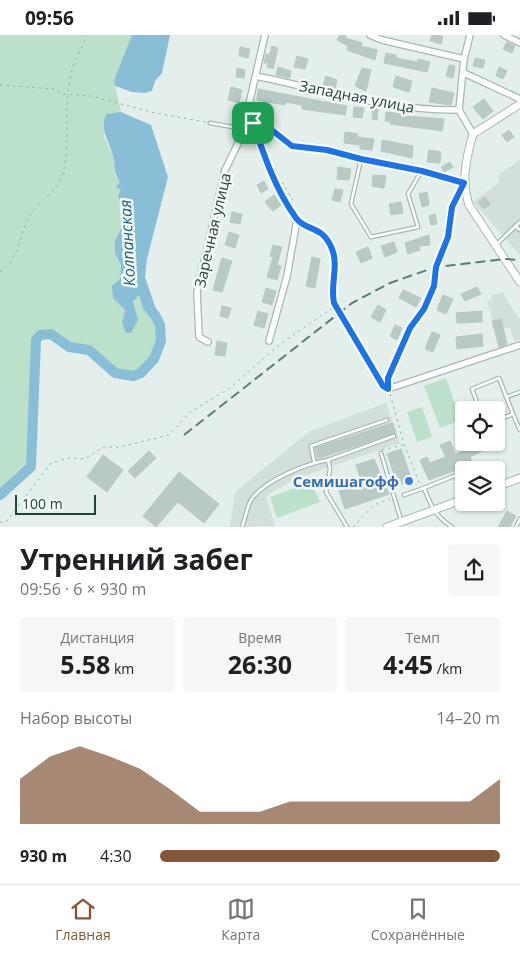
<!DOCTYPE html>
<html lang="ru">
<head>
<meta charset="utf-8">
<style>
  :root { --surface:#fff; --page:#f6f6f6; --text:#202124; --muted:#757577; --line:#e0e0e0; --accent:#83563a }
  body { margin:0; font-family:"Open Sans",sans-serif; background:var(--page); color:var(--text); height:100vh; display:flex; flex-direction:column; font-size:19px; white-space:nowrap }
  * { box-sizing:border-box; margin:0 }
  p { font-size:16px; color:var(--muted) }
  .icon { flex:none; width:28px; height:28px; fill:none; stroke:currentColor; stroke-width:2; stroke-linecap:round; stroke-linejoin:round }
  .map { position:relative; height:492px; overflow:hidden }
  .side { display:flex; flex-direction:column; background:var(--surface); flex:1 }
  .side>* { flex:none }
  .buttons { position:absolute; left:455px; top:366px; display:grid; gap:10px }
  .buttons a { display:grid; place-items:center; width:50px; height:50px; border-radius:5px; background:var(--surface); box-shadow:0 1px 4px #0004; font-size:25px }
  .scale { position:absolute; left:15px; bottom:12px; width:81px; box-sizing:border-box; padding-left:5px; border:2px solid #22423e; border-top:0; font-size:14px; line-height:18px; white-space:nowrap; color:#22423e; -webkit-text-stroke:4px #f5faf9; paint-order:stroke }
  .pin { position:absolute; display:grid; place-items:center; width:42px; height:42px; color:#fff; margin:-21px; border-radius:10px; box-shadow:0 2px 8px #0006 }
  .round { display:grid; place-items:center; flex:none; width:52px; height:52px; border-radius:5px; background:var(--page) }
  .summary { display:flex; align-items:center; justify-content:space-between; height:85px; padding:0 20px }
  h1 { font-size:28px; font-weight:700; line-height:38px }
  .metrics { display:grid; grid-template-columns:repeat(3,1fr); gap:8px; height:85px; padding:5px 20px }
  .metrics div { display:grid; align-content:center; border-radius:5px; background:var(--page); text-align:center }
  .metrics b { font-size:25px; font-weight:700 }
  .metrics small { font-size:14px; font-weight:400 }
  .metrics p { font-size:14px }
  .chart { height:140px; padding:10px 20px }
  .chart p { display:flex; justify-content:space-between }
  .chart svg { width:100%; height:90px; margin-top:5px; fill:var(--accent); opacity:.7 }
  ul { padding:0 20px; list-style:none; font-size:16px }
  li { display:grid; grid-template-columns:80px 60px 1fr; align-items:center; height:38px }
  li i { height:12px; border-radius:6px; background:var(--accent) }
  .status { display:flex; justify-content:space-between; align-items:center; height:35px; padding:0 25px; background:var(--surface); direction:ltr }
  .status svg { height:14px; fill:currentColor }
  .tabs { display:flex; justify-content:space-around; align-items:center; height:70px; border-top:1px solid var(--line); background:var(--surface); font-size:14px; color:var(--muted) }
  .tabs a { display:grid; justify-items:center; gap:2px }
  .tabs .active { color:var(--accent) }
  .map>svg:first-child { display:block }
  .built { fill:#d2dfdb }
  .green { fill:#bbe1cb }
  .water { fill:#88bfd7 }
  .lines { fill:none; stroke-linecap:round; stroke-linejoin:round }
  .river { stroke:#88bfd7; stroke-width:10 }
  .building { fill:#b9cac5; stroke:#b6c9c4 }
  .service-casing { stroke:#a6b8b4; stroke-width:5 }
  .minor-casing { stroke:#a6b8b4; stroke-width:8 }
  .tertiary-casing { stroke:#a6b8b4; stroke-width:9 }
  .path { stroke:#82b5ac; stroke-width:1; stroke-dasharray:2.5 4; stroke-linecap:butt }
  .service { stroke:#fff; stroke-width:2.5 }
  .minor { stroke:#fff; stroke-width:5.5 }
  .tertiary { stroke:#fff; stroke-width:7 }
  .rail { stroke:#5c7d79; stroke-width:2; stroke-dasharray:10 5; stroke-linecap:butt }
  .route-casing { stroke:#fff; stroke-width:10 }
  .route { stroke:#1a73e8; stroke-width:6 }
  .shop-dot { fill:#3f7fe0; stroke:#f5faf9; stroke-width:2 }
  .labels { text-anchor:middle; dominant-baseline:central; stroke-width:5; stroke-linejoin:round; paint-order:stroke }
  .street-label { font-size:15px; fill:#22423e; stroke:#f5faf9 }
  .shop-label { font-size:15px; font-weight:bold; fill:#366cbe; stroke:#f5faf9; text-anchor:end }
  .water-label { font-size:16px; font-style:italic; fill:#166183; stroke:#f5faf9 }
</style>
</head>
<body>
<div class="status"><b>09:56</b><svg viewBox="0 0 49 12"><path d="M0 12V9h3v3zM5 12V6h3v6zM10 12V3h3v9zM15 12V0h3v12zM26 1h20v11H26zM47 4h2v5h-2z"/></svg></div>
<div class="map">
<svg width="520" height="492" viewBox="0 0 520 492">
  <rect width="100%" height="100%" fill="#e4efeb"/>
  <g class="built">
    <path d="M520,124V220L473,167L499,147V140Z"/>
    <path d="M503,257L507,266L520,284V304L514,306L510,292L495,296L487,266L492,265L491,260Z"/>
    <path d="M386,368L400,408L295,444L266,461L275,491L230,492L235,457L310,396Z"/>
  </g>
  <g class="green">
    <path d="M0,0H132L114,45L121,77L109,79L104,101L114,123L115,141L120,147L121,155L118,160L125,185L115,206V218L121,230L120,244L125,275L122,287L138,260L142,261L155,280L161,300L154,324L141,338L133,341L115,338L90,315L69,312L51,299L37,303L33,337L31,432L0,460Z"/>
    <path d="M446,343L461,385L440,393L424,351Z"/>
    <path d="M422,372L432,402L417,407L407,377Z"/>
    <path d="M311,447L320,467L277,483L270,462Z"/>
  </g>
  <g class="water">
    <path d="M132,0H170L162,38L155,46L152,56L145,58L132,57L115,51L114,45Z"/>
    <path d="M121,77L151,90L168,142L147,224L145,242L157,277L155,280L142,261H138L133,267L138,285L131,298H126L122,287L125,275L113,263L112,251L120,244L121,230L115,218V206L125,185L118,160L121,155L116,152L120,147C114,139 115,134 114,125C111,108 99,97 106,79Z"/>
  </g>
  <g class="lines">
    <path class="river" d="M0,460L31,432L36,305L40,300L51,299L69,312L89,315L115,338L133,341L141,338L154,324L161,306L160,290L155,280L148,272L143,256"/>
  </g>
  <g class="building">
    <path d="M340,0H345L346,3L362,8L361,11L377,15L375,25L347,15L348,11L337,5Z"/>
    <path d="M432,0L443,1L441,9L430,6Z"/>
    <path d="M507,7L515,11L512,18L503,14Z"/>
    <path d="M272,11L278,13L273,34L267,32L268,28H264L266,19H270Z"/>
    <path d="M240,12L250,14L248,23L239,21Z"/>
    <path d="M386,18L396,20V23L417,27L418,24L430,27L427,37L384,28Z"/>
    <path d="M297,21L308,24L305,34L294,32Z"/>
    <path d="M475,23L485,25L483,33L473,31Z"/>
    <path d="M449,30L455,31L453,43L446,41Z"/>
    <path d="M278,32L291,36L290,43L276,40Z"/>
    <path d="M499,32L507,36L503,44L496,41Z"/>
    <path d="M237,33L245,35L244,43L236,42Z"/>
    <path d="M362,33L371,35L366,56L355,51Z"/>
    <path d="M326,41L337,45L335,54L323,50Z"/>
    <path d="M396,41L412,46L409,57L393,52Z"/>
    <path d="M231,52L242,55L239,68L228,65Z"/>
    <path d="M432,53L454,58L451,70L429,67Z"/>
    <path d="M258,54L347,71L345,80L302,74V70L286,67L285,70L257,65Z"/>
    <path d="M484,64L493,76L483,84L473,72Z"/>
    <path d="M354,72L364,73L362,83L353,82Z"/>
    <path d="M373,73L378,74L377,85L372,84Z"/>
    <path d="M386,77L404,79V81L444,84L442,96L390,89L391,87L385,86Z"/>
    <path d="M509,95L514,102L507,107L502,100Z"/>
    <path d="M345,97L358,99L357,102L374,104L372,115L360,114V110L344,108Z"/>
    <path d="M382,105L413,111L412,123L381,116Z"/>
    <path d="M429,115L441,117L440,128L427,127Z"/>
    <path d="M450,127L453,132L444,137L441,132Z"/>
    <path d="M338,132L351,134L349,145L337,144Z"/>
    <path d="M373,140L386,141L384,153L372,151Z"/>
    <path d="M264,146L268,154L261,158L257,150Z"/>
    <path d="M335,154L343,155L340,167L332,165Z"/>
    <path d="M427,157L429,170L422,172L419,159Z"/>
    <path d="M274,160L281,170L273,176L265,167Z"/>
    <path d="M485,162L490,169L484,174L478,167Z"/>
    <path d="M401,167L403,178L391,180L389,169Z"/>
    <path d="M232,177L242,179L240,189L230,187Z"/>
    <path d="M435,179L437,189L431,190L429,181Z"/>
    <path d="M229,197L239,200L235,213L225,210Z"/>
    <path d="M429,200L430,210L419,211L420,215L408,219L405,208Z"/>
    <path d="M394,207L397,217L385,222L381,211Z"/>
    <path d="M273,210L282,212L277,230L281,231L277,245L267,242L273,222L270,221Z"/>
    <path d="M368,212L372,223L361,228L356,217Z"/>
    <path d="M312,222L320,224L315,253L306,251Z"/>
    <path d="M222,223L232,226L222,257L213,255Z"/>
    <path d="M477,252L481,259L465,266L461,259Z"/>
    <path d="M266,253L276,256L272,270L262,267Z"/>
    <path d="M403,255L421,263L416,272L399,263Z"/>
    <path d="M443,260L453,264L446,279L437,275Z"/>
    <path d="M378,270L386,275L380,287L371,282Z"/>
    <path d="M222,271L231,273L228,283L220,281Z"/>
    <path d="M258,276L268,279L264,293L254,290Z"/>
    <path d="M482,276V287L457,288L456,278Z"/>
    <path d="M501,284L507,309L499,312L492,286Z"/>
    <path d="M395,290L402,293L397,305L390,301Z"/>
    <path d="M432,297L440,300L433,317L425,314Z"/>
    <path d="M482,299L483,311L457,314L456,302Z"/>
    <path d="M217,306L227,308L225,321L215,320Z"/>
    <path d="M393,388L396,398L318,423L315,413Z"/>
    <path d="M450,406L455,419L479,410L482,416L470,422L473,429L429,445L420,425L427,422L430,428L446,422L440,410Z"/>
    <path d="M401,414L410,440L406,442L408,447L398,450L387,419Z"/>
    <path d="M149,416L156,423L135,443L128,436Z"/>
    <path d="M103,420L123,435L107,457L87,442Z"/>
    <path d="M374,424L389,459L345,474L339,456L362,448L356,430Z"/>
    <path d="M179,437L219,469L204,488L178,467L156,492L143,481Z"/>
    <path d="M507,476L516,481L510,492H498Z"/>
  </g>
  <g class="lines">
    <defs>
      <g id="service">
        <path d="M210,88L244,94"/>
        <path d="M328,116L422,135L463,148"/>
        <path d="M361,124L351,169L371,202L418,192L408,159L422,135"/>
        <path d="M515,191L520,195"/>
        <path d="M497,209L520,187"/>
        <path d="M506,362L520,357"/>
        <path d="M480,375L472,354L499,343L513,379L496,386"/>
        <path d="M513,379L520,395"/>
        <path d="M381,418L401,485"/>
        <path d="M314,426L311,411L387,385"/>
        <path d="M475,435H476"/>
        <path d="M404,460L424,453"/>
        <path d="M242,492C245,484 247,472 251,465C265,445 305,429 328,425"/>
        <path d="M347,492L326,457L330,434L328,425L394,401"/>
        <path d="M452,492C435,481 431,471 424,453L464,437"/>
        <path d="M516,492L520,484"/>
      </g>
      <g id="minor">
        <path d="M265,0L249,69L250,84L269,135L297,185L287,241L269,306"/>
        <path d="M370,0L382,5L464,24"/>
        <path d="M470,0L464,24L459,75L473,99"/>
        <path d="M504,0L520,8"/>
        <path d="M464,38L520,64"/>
        <path d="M256,41C323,55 390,76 459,75"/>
        <path d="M208,307L199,302L197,257L225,135L250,84"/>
        <path d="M388,354L520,310"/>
      </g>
      <g id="tertiary">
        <path d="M520,69L473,99C466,124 461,145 469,170L520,247"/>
        <path d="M496,452L520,443"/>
        <path d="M387,492L464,464"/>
      </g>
    </defs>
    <use href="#service" class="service-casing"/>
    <use href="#minor" class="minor-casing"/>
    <use href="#tertiary" class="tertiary-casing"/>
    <g class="path">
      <path d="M0,50L56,54L63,59L91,61L155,78L206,87"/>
      <path d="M259,90L267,92L292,111L323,114"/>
      <path d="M282,147L293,165"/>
      <path d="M302,187C354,213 325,227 334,268L382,351"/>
      <path d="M0,237C21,223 19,196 32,177C40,166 53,160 60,146C71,121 65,85 68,58C69,50 70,40 73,32C77,21 83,12 86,0"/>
      <path d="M388,348L410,293L424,274L434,251L436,232L448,202L452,172L460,158"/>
      <path d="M390,359L404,409L420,450"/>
      <path d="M382,415L403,410"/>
      <path d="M0,487H6L51,428L69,423L85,424L103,412H120L169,400L190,377L230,353L279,310L335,271"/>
      <path d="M353,492L374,470L390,464"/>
    </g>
    <use href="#service" class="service"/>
    <use href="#minor" class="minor"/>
    <use href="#tertiary" class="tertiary"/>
    <path class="rail" d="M184,400L352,268L390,248L436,232L505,224L520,225"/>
  </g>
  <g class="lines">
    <defs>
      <path id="route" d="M253,88L268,92L292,111L327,115L361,124L422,136L464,148L452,172L448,202L436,232L434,251L424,274L410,293L388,343V354L383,351L334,268C330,249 339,231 332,214C322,189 306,197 296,183C275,154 264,120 253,88Z"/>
    </defs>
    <use href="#route" class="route-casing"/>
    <use href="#route" class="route"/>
  </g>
  <circle class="shop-dot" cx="409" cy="446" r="5"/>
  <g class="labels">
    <g class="street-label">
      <text transform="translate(357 61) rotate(11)">Западная улица</text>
      <text transform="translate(212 195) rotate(-77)">Заречная улица</text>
    </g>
    <g class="shop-label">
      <text x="399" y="446">Семишагофф</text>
    </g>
    <g class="water-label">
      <text transform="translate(127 208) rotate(-93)">Колпанская</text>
    </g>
  </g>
</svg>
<div class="buttons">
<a><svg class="icon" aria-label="locate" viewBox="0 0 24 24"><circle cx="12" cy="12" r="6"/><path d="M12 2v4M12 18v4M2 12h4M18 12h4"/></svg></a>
<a><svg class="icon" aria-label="layers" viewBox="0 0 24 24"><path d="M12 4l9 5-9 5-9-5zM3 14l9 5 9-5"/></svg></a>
</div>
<div class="scale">100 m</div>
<div class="pin" style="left:253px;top:88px;background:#1e9e55"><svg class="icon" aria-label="arrive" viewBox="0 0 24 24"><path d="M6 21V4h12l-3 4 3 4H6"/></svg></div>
</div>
<section class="side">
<div class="summary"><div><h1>Утренний забег</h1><p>09:56 · 6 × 930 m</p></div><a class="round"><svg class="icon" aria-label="share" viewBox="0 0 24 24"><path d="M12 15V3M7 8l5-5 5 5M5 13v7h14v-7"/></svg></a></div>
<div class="metrics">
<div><p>Дистанция</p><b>5.58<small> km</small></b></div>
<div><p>Время</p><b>26:30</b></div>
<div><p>Темп</p><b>4:45<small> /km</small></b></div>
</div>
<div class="chart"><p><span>Набор высоты</span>14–20 m</p>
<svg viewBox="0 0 160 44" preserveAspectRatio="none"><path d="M0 44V22L10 11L20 6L30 11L40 17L50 27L60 38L70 38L80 38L90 33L100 33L110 33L120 33L130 33L140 33L150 33L160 22V44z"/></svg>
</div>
<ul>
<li><b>930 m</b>4:30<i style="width:100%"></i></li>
</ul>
</section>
<nav class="tabs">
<a class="active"><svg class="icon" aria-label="home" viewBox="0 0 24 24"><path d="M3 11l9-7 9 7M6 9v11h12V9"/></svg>Главная</a>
<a><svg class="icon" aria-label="map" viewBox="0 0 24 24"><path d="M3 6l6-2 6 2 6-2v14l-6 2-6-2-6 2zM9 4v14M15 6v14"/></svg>Карта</a>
<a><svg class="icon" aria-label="saved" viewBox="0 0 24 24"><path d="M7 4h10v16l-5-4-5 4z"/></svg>Сохранённые</a>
</nav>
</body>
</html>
